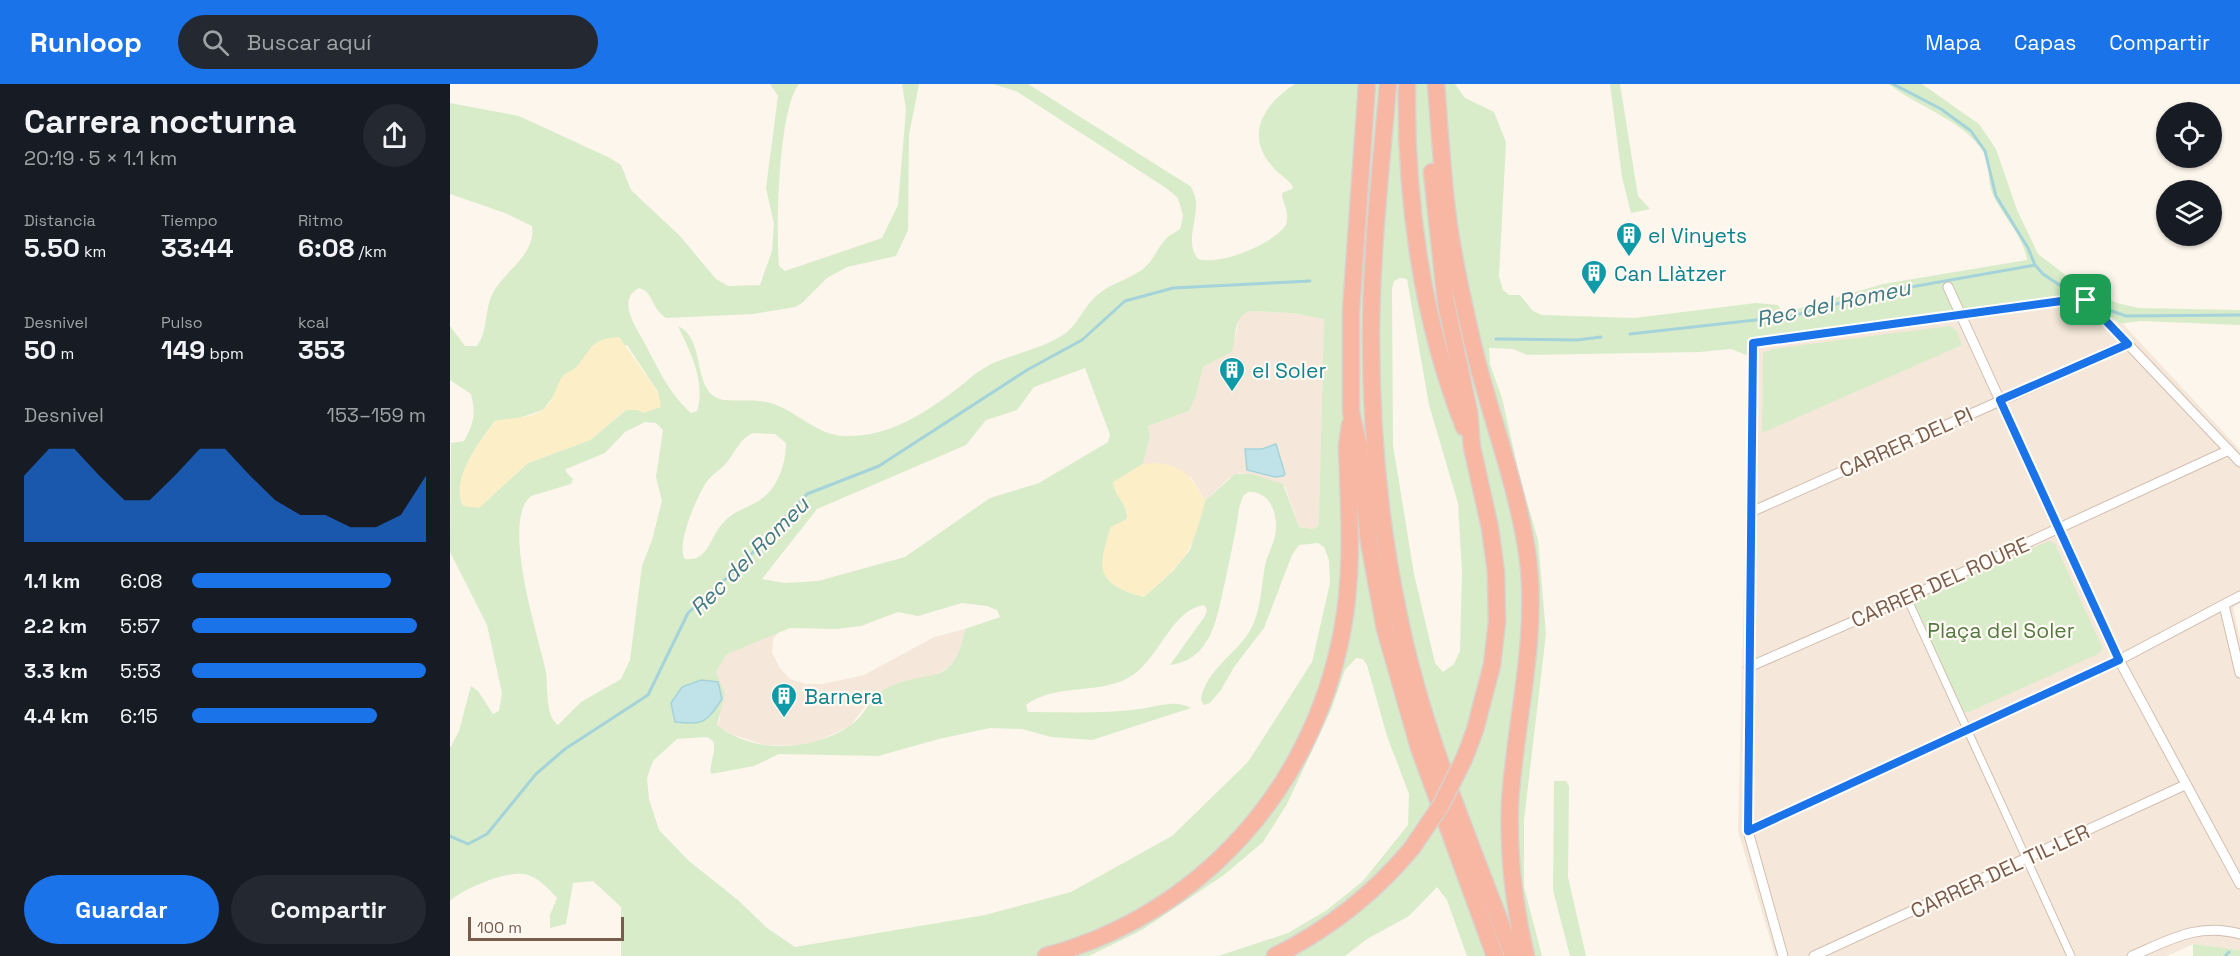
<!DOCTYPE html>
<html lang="es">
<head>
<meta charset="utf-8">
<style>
  :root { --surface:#171b24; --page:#242831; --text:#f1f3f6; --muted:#9ea1a6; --accent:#1a73e8 }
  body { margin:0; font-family:"Space Grotesk",sans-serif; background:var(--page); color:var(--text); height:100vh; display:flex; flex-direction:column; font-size:22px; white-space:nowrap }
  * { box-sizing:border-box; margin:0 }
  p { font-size:20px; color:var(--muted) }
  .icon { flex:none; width:33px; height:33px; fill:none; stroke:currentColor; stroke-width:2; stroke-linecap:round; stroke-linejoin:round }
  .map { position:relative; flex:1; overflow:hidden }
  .sheet { display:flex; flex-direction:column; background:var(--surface); width:450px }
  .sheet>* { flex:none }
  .fabs { position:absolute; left:1706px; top:18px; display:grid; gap:12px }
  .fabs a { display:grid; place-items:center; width:66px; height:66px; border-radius:50%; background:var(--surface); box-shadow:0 2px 4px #0004; font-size:30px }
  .scale { position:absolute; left:18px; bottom:15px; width:156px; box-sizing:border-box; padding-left:6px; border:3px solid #7a5c4d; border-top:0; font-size:16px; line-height:21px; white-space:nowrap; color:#7a5c4d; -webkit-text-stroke:4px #fffaf3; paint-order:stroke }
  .pin { position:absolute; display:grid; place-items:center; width:51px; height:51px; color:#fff; margin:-26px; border-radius:12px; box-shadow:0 3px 9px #0006 }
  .round { display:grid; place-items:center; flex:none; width:63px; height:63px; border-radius:32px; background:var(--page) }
  .head { display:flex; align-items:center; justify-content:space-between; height:102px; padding:0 24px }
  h1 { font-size:33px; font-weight:700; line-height:45px }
  .figures { display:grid; grid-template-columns:repeat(3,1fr); gap:9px; height:102px; padding:6px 24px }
  .figures div { display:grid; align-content:center }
  .figures b { font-size:26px; font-weight:700 }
  .figures small { font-size:16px; font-weight:400 }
  .figures p { font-size:16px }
  .chart { height:168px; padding:12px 24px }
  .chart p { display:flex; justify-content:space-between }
  .chart svg { width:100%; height:108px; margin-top:6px; fill:var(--accent); opacity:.7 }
  .action { display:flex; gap:12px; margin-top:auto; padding:12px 24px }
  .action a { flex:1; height:69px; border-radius:36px; background:var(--accent); color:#fff; font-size:24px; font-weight:700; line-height:69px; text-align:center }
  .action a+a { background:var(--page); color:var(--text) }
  ul { padding:0 24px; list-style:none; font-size:20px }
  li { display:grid; grid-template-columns:96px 72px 1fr; align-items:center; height:45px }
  li i { height:15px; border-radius:8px; background:var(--accent) }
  header { display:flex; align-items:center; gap:36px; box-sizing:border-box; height:84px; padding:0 30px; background:var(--accent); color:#fff }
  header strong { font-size:28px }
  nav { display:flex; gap:33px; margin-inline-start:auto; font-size:21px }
  .search { width:420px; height:54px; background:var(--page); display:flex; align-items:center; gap:15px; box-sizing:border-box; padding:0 21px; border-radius:33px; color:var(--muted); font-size:22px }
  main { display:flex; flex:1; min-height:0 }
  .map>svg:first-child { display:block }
  .residential { fill:#f5e8da }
  .green { fill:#d8ecc9; fill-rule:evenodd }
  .sand { fill:#fcefc7 }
  .water { fill:#bfe3e8; stroke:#a5d3da; stroke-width:1.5 }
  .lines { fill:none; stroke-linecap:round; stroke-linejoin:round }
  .stream { stroke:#a5d3da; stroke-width:3 }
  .pedestrian-casing { stroke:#d1beb0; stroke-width:9 }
  .minor-casing { stroke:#d1beb0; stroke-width:11 }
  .motorway-casing { stroke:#dad1cd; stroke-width:19 }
  .pedestrian { stroke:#fff; stroke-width:7 }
  .minor { stroke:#fff; stroke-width:9 }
  .motorway { stroke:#f7b7a3; stroke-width:16 }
  .motorway-bridge-casing { stroke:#dad1cd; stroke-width:19; stroke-linecap:butt }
  .motorway-bridge { stroke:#f7b7a3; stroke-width:16 }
  .route-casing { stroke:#fff; stroke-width:12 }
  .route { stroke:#1a73e8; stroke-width:8 }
  .labels { text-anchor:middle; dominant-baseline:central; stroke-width:4.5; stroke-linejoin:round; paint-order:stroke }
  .culture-label { font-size:21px; fill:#0d838f; stroke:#fffaf3; text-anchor:start }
  .street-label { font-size:21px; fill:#7a5c4d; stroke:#fffaf3 }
  .park-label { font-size:21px; fill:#537a41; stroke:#fffaf3 }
  .water-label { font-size:22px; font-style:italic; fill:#437c86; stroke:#fffaf3 }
</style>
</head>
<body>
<header>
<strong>Runloop</strong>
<div class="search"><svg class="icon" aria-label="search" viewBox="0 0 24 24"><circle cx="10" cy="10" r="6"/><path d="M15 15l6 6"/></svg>Buscar aquí</div>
<nav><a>Mapa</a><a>Capas</a><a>Compartir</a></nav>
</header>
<main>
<section class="sheet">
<div class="head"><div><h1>Carrera nocturna</h1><p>20:19 · 5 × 1.1 km</p></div><a class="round"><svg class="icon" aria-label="share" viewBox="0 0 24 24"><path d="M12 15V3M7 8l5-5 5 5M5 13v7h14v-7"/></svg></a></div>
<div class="figures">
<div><p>Distancia</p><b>5.50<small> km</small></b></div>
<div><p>Tiempo</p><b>33:44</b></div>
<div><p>Ritmo</p><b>6:08<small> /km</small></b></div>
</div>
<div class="figures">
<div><p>Desnivel</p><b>50<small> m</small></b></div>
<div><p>Pulso</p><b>149<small> bpm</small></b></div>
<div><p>kcal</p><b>353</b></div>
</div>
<div class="chart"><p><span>Desnivel</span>153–159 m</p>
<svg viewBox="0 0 160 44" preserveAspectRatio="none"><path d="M0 44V17L10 6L20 6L30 17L40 27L50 27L60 17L70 6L80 6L90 17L100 27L110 33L120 33L130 38L140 38L150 33L160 17V44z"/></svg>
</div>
<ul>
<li><b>1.1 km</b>6:08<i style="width:85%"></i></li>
<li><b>2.2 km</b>5:57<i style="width:96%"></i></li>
<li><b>3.3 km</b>5:53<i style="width:100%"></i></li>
<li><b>4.4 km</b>6:15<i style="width:79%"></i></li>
</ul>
<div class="action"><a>Guardar</a><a>Compartir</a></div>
</section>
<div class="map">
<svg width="1790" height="872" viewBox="0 0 1790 872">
  <rect width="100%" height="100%" fill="#fdf6ec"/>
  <g class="residential">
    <path d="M1639,208L1668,240H1673L1790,366V519L1783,523L1790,555V866L1743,860L1717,872H1325L1288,747L1300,254Z"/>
    <path d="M801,227L840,229L874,235L871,434L869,441L863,445L849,443L835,402L817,395L789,389L779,394L755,417L741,393L693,380L700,352L698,342L739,327L746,312L753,283L782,268L789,236L793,229Z"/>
    <path d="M515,545L509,572L503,581L483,592L455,597L437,604L421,615L400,642L368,657L355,662L315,661L283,651L267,641L270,636L266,588L277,570L293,561L329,548L323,555L322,569L330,584L340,595L356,600H372L414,591L484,553Z"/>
  </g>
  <g class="green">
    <path d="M320,0H349C328,26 326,146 329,182L335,187L432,154L448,121L456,26L452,0H469L459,51L458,146L446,172L397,183L377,194L352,219L345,223L303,230L216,234C200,223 204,208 189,204C166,216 186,243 194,258C208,284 218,308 241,329L247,327C256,298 240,267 228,242C256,255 242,302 267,314C277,319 305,314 321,319C347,327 364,350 394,352C437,354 474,330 508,304C518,296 529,286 541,280C565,269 593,265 616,249C629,239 636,218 651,208C664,198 681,195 694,184C704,176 707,164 716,155C719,151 726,148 730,145L733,132L730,121L727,113L716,104L566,7L542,0H578L740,102C757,125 731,153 748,175C770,182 823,160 836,141C840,125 832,120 832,109L842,105L843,102C837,94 828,90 822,82C794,50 815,19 845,0H1005L1015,14L1044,28L1056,58L1049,192L1053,206L1059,211H1070L1083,227L1092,231L1184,234L1306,219L1328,221L1333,229L1433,200L1577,176C1573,151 1554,134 1543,111C1537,98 1540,78 1533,67C1512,35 1467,23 1439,0H1472L1529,40L1546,65L1567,126L1588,170L1630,202L1667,219L1689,224L1790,226V241L1690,237L1669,240L1639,208L1300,254L1299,272L1281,265L1250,268L1077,271L1063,265L1039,264L1040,280L1052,314L1070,394L1088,456L1096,550L1074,736V803L1092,872H1017L997,816L987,803L959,832L917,855L895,872H768L838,849L877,826L913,797L958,741L959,710L937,652L917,581L913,575L906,574L895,586L881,626L837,720L813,758L774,791L692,846L639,872H171V823L143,797L123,799L116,840L100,844V831L107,814C99,805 87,792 74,790C55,787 13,805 0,817V664L9,647L21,602L28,607L43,630L49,627L52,609L37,541L0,468L1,359L14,357C24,340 26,329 21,310L0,296V242L15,262H27C37,249 35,228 41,213C52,187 86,173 82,142L55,129L0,110V19L69,32L160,74L171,81L181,106L230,152L266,195L278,202L310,201L322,167L324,140L316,104L328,12ZM950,194L957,195L979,321L1008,419L1012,488L1010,567L1004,580L993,588L985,579L964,490L943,361L942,205L944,197ZM801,227L841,229L874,235L869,441L863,445L849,443L833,400L803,390H785L755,417L740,466L723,487L694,513C648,501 647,485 661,443L677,436C678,421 666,412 664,398L693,380L700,352L698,342L739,327L746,312L753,283L782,268C787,253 782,232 801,227ZM177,261L208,308L210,323L176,326L140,356L78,379L31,421L11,419C7,387 26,362 45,337L69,334L93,326L103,313L114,291ZM635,284L660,351L658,358L589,399L540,414L455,473L368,497L335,499L312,495L367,425L516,361L536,336L567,326L584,303ZM195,338L206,339L213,346L206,393L212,417L202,456L192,482L180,576L171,595L131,618L108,641C95,632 98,603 96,588C89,554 50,437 81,412L121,400L123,395L116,388V385L155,369L175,348ZM303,349L325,350L336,359C336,381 327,408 305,419C294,425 281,429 273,439C260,452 259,478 235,475C225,462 248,409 258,396C264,389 273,384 278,377C286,366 290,355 303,349ZM798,408C821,406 829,432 825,452C823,462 817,471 815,482C811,503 811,526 801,545C787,570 755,586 751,616L754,621L760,619L771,606L784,583L814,544L842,471L849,461L868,459L874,463L879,476L880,499L862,578L798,678L722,752L621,808L535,831L345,863L317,844L289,817L239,777L209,746L199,715L197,694L203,677L227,655L257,653L263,657C267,668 259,678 261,690L304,682L329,670L428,672L489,655L540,644L572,645L601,653L642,656L741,624C725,615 707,623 690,625C654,630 615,628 578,628L576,621C606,598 652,612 683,591C711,571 722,526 754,521L757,526L755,532L720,581C763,576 767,531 775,498C780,473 786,449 789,424L793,412ZM512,519L537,522L547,526L550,533L515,545C503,608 478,582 435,605C419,614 416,631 401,641C364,667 304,671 267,641L275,610L266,588L277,570L340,544L386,545L411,542L448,528L468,532Z"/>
    <path d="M1160,0H1170L1188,112L1200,125L1181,129L1172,93Z"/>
    <path d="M1499,242L1507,247L1512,261L1312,349L1313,269L1323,265Z"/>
    <path d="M1599,457L1605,460L1653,565L1648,570L1519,628H1514L1463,521L1465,517Z"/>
    <path d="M1104,697H1116L1119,702L1118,793L1136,872H1120L1103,806Z"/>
    <path d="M1743,860L1790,866V872H1743Z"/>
  </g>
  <g class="sand">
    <path d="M169,253L208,308L211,323L193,329L187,326H176L140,356L78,379L29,424L13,422C0,394 29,359 45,337C61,333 79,336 94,325C104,317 105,304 112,293C116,288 123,287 127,282C143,263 141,255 169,253Z"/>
    <path d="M707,379C737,383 740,392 755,417C742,470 735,477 694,513C647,500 646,487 661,443L677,435C679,420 663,412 663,398L693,380Z"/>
  </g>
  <g class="water">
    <path d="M826,360L835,390L833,392L825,393L797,386L795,365H812Z"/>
    <path d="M251,596L268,598L272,615C256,639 254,641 225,638L221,619L232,603Z"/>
  </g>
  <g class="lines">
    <g class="stream">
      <path d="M1443,0L1491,25L1521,47L1535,67L1546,112L1578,164L1585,181L1593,190L1611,202"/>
      <path d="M1659,226L1676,232L1790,231"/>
      <path d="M1180,250L1342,232L1427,209L1585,181"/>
      <path d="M1046,255L1127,256L1151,253"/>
      <path d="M0,752L18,760L37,750L86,690L115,665L198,611L238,529L294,478L357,410L429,382L577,286L632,256L675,217L723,204L860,197"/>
      <path d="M1775,872L1779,868"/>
    </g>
    <defs>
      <path id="pedestrian" d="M1457,514L1621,872"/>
      <g id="minor">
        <path d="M1498,203L1669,576L1790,800"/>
        <path d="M1301,428L1678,260"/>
        <path d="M1774,521L1790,589"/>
        <path d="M1299,583L1457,514L1779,366"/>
        <path d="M1298,747L1669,576L1790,512"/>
        <path d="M1333,872L1298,747L1303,259L1619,216H1636L1790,378"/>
        <path d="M1364,872L1735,701"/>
        <path d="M1682,872C1719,856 1749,838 1790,850"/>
      </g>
      <g id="motorway">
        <path d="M917,0L901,227V328L909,363L919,458L935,545L969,664L1045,872"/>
        <path d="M938,0C931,84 921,169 921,253C921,348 930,445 950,537C974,652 1022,762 1063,872"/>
        <path d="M957,0C955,115 972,236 1014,343"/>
        <path d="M986,0C989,36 991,72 995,109C1000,161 1012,213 1024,265C1041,335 1068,403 1078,475C1088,557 1065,638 1060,719C1058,771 1064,822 1076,872"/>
        <path d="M982,88L996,219L1019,328L1022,363L1040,444L1046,488L1047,538L1042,581L1025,646L1014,675"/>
        <path d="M596,872C751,830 862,705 892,548C904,488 899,423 897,362L900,341"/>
        <path d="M825,872C879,845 923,811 962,764"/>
      </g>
    </defs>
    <use href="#pedestrian" class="pedestrian-casing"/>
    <use href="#minor" class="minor-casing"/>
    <use href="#motorway" class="motorway-casing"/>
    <use href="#pedestrian" class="pedestrian"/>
    <use href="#minor" class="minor"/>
    <use href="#motorway" class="motorway"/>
    <defs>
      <path id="motorway-bridge" d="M962,764L991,721L1014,675"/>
    </defs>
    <use href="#motorway-bridge" class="motorway-bridge-casing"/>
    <use href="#motorway-bridge" class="motorway-bridge"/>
  </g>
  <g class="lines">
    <defs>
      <path id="route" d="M1619,216H1636L1678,260L1550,316L1669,576L1298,747L1303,259Z"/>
    </defs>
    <use href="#route" class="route-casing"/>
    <use href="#route" class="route"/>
  </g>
  <defs>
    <symbol id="building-pin" viewBox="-11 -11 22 30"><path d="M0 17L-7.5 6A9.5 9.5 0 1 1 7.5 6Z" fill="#0f9aa8" stroke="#fffaf3"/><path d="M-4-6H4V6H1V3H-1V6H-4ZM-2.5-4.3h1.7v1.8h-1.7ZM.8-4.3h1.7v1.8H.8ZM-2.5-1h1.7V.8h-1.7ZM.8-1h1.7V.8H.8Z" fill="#fff"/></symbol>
  </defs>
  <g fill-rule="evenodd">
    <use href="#building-pin" x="1164" y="136" width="30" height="40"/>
    <use href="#building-pin" x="1129" y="174" width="30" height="40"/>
    <use href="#building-pin" x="767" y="271" width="30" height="40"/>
    <use href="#building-pin" x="319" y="597" width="30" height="40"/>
  </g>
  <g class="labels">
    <g class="culture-label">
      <text x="1198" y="151">el Vinyets</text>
      <text x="1164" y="189">Can Llàtzer</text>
      <text x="802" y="286">el Soler</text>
      <text x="354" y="612">Barnera</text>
    </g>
    <g class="street-label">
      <text transform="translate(1456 358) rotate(-24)">CARRER DEL PI</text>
      <text transform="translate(1490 498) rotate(-24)">CARRER DEL ROURE</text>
      <text transform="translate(1550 787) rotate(-25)">CARRER DEL TIL·LER</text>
    </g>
    <g class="park-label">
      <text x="1551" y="546">Plaça del Soler</text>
    </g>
    <g class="water-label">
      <text transform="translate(1383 219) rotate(-12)">Rec del Romeu</text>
      <text transform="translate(299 472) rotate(-45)">Rec del Romeu</text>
    </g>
  </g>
</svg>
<div class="fabs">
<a><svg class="icon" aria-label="locate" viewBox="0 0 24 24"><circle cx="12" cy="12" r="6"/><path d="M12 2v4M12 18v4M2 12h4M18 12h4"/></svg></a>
<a><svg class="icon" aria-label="layers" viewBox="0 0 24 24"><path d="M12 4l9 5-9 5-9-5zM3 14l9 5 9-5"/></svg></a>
</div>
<div class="scale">100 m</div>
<div class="pin" style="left:1636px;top:216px;background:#1e9e55"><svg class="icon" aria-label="arrive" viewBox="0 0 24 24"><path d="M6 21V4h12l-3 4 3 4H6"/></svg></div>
</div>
</main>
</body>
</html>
